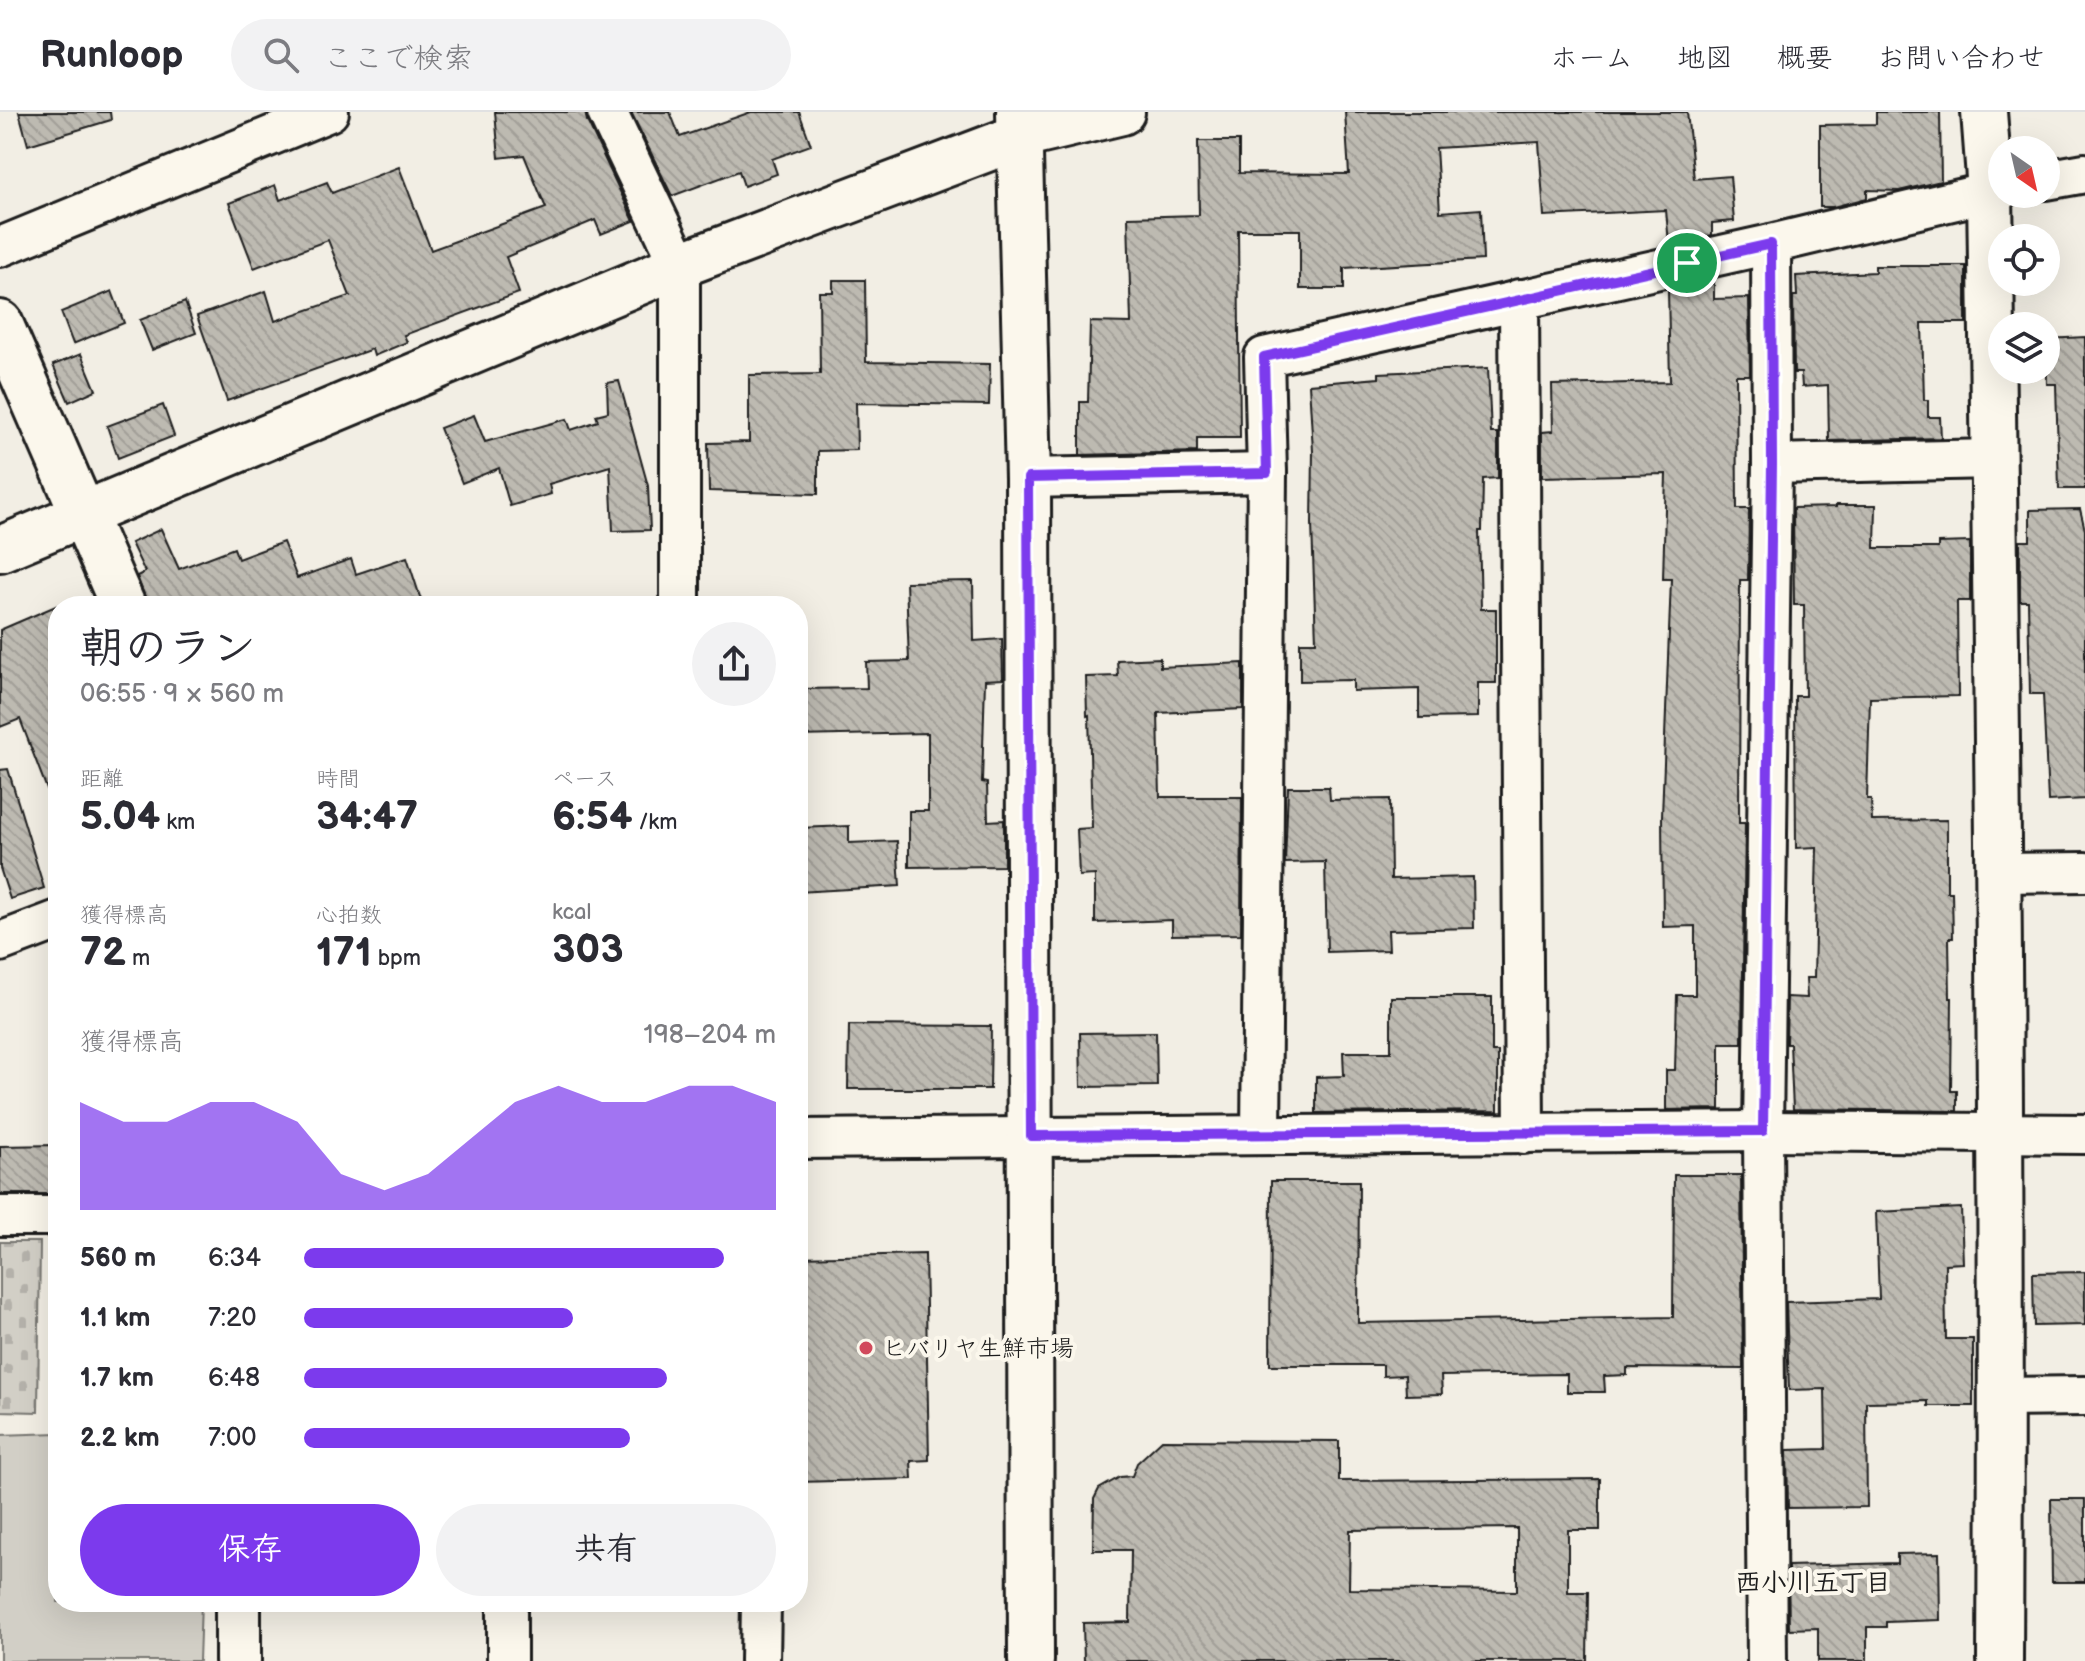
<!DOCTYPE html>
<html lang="ja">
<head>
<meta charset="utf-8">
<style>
  :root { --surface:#fff; --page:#f2f2f3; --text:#2b2b33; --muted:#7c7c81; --line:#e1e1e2; --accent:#7c3aed }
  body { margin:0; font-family:"Balsamiq Sans","Klee One",sans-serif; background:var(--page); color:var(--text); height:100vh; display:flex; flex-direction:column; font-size:30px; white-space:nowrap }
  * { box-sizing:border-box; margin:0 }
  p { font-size:26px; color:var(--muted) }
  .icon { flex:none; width:44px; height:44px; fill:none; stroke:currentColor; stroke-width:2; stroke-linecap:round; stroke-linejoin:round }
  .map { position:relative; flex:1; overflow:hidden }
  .details { position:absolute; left:48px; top:484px; width:760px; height:1016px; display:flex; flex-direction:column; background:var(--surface); border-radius:32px; box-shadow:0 8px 32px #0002 }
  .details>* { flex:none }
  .needle { width:52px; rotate:146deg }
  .buttons { position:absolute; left:1988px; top:24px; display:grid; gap:16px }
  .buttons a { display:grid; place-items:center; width:72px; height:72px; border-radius:50%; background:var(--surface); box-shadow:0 8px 32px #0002; font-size:40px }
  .pin { position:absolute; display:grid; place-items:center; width:68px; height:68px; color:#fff; margin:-34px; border:4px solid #fff; border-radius:50%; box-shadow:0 2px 8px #0007 }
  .round { display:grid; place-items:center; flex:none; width:84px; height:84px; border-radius:42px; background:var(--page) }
  .headline { display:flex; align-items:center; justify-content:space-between; height:136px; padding:0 32px }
  h1 { font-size:44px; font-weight:700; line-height:60px }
  .figures { display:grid; grid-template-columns:repeat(3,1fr); gap:12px; height:136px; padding:8px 32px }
  .figures div { display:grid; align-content:center }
  .figures b { font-size:40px; font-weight:700 }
  .figures small { font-size:22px; font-weight:400 }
  .figures p { font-size:22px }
  .chart { height:224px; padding:16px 32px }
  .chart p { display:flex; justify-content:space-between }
  .chart svg { width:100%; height:144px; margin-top:8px; fill:var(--accent); opacity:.7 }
  .button { display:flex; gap:16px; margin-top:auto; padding:16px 32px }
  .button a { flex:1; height:92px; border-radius:48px; background:var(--accent); color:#fff; font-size:32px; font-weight:700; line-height:92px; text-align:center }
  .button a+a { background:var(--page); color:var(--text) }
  ul { padding:0 32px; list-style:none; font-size:26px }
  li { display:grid; grid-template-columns:128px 96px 1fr; align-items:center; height:60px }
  li i { height:20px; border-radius:10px; background:var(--accent) }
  header { display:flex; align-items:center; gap:48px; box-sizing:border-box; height:112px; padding:0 40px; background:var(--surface); border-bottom:2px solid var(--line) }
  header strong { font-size:38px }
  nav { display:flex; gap:44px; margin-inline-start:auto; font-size:28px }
  .search { width:560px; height:72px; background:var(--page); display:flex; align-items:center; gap:20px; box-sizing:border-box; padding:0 28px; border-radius:44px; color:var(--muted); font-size:30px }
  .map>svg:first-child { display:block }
  .green { fill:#d2cfc6; stroke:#777671; stroke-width:2 }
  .cemetery { fill:url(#cemetery-stones); stroke:#777671; stroke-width:2 }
  .building { fill:url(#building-back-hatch); stroke:#1c1c1c; stroke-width:2; fill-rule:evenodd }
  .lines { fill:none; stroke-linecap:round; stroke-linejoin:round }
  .minor-casing { stroke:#1c1c1c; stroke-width:44 }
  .tertiary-casing { stroke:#1c1c1c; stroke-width:50 }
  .minor { stroke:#fbf7ec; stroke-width:38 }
  .tertiary { stroke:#fbf7ec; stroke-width:44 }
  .route-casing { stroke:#fff; stroke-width:16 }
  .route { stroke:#7c3aed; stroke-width:10 }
  .poi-dot { fill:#d1495b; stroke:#fbf7ec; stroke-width:3 }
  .labels { text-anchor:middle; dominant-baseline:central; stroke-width:8; stroke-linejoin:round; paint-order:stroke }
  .poi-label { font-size:24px; fill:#1c1c1c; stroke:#fbf7ec; text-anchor:start }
  .neighbourhood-label { font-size:26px; font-weight:bold; fill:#1c1c1c; stroke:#fbf7ec }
</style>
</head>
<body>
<header>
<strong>Runloop</strong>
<div class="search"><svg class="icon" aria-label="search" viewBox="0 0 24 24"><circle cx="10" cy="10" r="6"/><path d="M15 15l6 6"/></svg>ここで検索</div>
<nav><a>ホーム</a><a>地図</a><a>概要</a><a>お問い合わせ</a></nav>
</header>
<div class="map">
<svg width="2085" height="1549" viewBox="0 0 2085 1549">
  <defs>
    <pattern id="cemetery-stones" width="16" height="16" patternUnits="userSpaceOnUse" patternTransform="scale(2)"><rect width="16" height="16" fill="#d2cfc6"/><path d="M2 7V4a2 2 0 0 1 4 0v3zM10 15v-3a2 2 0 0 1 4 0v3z" fill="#b4b1aa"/></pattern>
    <pattern id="building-back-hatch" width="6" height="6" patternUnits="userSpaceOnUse" patternTransform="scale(2)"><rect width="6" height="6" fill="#bdbab1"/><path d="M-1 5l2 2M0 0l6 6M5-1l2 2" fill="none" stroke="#a29f98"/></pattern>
  </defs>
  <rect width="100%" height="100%" fill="#f2eee4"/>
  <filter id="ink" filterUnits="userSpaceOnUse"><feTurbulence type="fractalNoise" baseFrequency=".0125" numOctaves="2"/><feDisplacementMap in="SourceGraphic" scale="16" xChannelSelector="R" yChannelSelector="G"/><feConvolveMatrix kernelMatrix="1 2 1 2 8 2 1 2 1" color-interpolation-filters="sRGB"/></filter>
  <g filter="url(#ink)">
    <path class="green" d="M58,1321V1490H201L199,1549H0V1323Z"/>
    <path class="cemetery" d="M0,1130H40L38,1300L0,1299Z"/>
    <g class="building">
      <path d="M19,0H110L111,8L28,33Z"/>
      <path d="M495,0H585L587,9L634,109L601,122L595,108L506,145L519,181L404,223L407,230L374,244L372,237L227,289L197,204L266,179L275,209L350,184L328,128L254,156L229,91L275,73L280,88L327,70L332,81L399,55L431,138L546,96L524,43L499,46Z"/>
      <path d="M631,0H670L680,25L751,0H799L811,33L772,47L777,62L744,74L739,59L672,84Z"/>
      <path d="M1345,0H1687L1694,67L1730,64L1734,109L1712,111V123L1669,132L1666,98L1544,104L1539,30L1436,36L1440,100L1481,97L1483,148L1344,156V177H1300V118H1238L1240,326H1197V340L1080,343V290H1088L1090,210L1131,211L1128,105L1199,103L1198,29H1239V61L1349,62Z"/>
      <path d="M1876,0H1940L1941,69L1899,79L1867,78V86L1833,95H1820V13L1876,12Z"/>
      <path d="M1875,154H1966V211H1922L1924,288H1928V305H1940L1941,326L1829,329L1828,273L1802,275L1801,261H1794L1793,184H1797L1796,164L1875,160Z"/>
      <path d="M1714,167V187L1749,186L1750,263H1736L1737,397H1749L1748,468H1740L1739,711H1745L1742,931H1720V997L1666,998V958H1675L1677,883H1695V814L1663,815L1662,704L1671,467H1663L1666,362L1542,365V320L1553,319L1552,273L1670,270L1668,178Z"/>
      <path d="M833,168H865L866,250L990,252L989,293L856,291L857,338L818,339V382L709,379L708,331L749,330V263L820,262L819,180H833Z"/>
      <path d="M112,179L124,211L73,232L61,200Z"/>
      <path d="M185,190L196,221L152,238L140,208Z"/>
      <path d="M2085,225V377H2059L2056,272H2047L2046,227Z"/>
      <path d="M81,242L96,278L69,290L53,253Z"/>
      <path d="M1488,256L1491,321H1498V366L1483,367L1482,419H1479L1481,497H1496V571H1478V605L1419,606V577L1353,579V568L1300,569V530H1316L1312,412L1313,339L1309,272L1379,266V261Z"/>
      <path d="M619,269L648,374L650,418L613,419L610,354L549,372L551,382L510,394L499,356L462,371L440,316L474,303L485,330L567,307L571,318L598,309L596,303L608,300L607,271Z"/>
      <path d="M163,293L174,324L118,346L107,314Z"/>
      <path d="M1836,393H1876L1875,436H1938V431L1970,430V489H1957L1958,584L1870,586L1867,687H1871L1872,709L1947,708V780H1952L1953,826H1949L1950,886H1952L1951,979H1957V999L1793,997L1790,932H1786L1787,885L1807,886L1806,866H1814L1817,735L1796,736L1795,584H1805L1804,493H1794L1793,396L1836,395Z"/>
      <path d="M2080,397L2085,418V687L2048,689L2043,582H2030L2028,489H2020V429H2030V398Z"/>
      <path d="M161,417L179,457L234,436L238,447L283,430L297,466L351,447L356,462L407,445L423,494H148L137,464L145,460L131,431Z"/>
      <path d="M973,469L974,529L1002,527L1003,567L985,568L982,670L987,671L988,709L1004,708V754L909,755V699H928V621L798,624V577L867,576L866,550L909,549L906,470Z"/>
      <path d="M58,493V701H56L20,607L0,615V518Z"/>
      <path d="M1160,546V555L1243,551V597L1158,601L1160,685H1242L1241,822L1172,823V808L1095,811V763L1079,764L1077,717L1092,716L1089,603L1087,604L1086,565L1118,564L1117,548Z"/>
      <path d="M8,657L44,776L10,787L0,756V658Z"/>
      <path d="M1288,675H1329L1330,688L1390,687L1391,767L1473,765L1474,816L1388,818L1389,838L1327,840L1325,750L1285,751Z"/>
      <path d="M849,714V731L897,729L900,774L798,780V716Z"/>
      <path d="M1391,885H1492V940H1498V999L1316,1001V965L1344,964L1343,940H1391Z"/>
      <path d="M849,913L991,914L990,977H848Z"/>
      <path d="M1156,920L1157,974L1081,975L1080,921Z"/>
      <path d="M58,1033V1082H0V1034Z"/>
      <path d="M1674,1063H1741L1743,1257L1627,1256V1263L1604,1264L1605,1280H1567V1262L1441,1264L1442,1282L1406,1283L1405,1263L1383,1264V1253H1270L1271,1069H1359L1358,1211L1673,1205Z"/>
      <path d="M1961,1096L1963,1151L1945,1152L1946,1227H1973V1294H1928V1289L1866,1290L1867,1395L1788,1396L1787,1338L1826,1337L1825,1277L1789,1278L1786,1190L1879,1187L1876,1100Z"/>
      <path d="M925,1142L929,1348L911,1349L912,1367L798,1370V1145Z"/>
      <path d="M2085,1160V1213L2034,1214L2033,1161Z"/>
      <path d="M1162,1328L1339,1329V1369L1600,1367V1418H1568V1480H1588L1587,1549H1084L1083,1511L1130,1510L1131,1438H1093L1094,1387L1099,1377L1120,1365L1132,1364L1137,1351ZM1517,1416V1479L1349,1477L1350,1418Z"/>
      <path d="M2051,1387H2085V1470H2052Z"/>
      <path d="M1939,1441L1940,1508L1886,1510V1515H1867V1549H1818V1516L1789,1517L1788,1454L1897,1451V1442Z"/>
    </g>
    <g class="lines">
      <defs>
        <g id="minor">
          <path d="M607,0L680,153V494"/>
          <path d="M2046,68L2085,61"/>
          <path d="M0,135L329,0"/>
          <path d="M1519,187L1524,1022"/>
          <path d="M1772,352L1993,347"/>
          <path d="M1028,366L1267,361"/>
          <path d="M1998,761L2085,760"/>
          <path d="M0,830L58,808"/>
          <path d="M1261,1023L1267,361L1264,245L1771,132L2002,77"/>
          <path d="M798,1027L1763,1019L2085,1022"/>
          <path d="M0,1104H58"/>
          <path d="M2002,1285L2085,1284"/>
          <path d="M507,1549V1490"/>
          <path d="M760,1549L761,1490"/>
          <path d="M1767,1549L1763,1019L1772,352L1771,132"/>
        </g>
        <g id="tertiary">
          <path d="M1019,0L1028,366L1031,1549"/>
          <path d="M1984,0L1990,79C1997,569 2003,1059 2000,1549"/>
          <path d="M0,211L123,494"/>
          <path d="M0,437L680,153L1021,24L1122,0"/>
          <path d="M238,1490V1549"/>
        </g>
      </defs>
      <use href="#minor" class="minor-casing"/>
      <use href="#tertiary" class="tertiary-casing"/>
      <use href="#minor" class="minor"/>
      <use href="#tertiary" class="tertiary"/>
    </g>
  </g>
  <g class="lines" filter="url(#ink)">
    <defs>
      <path id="route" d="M1771,132L1772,352L1763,1019L1031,1024L1028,366L1267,361L1264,245Z"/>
    </defs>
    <use href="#route" class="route-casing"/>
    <use href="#route" class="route"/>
  </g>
  <circle class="poi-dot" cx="866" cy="1236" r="8"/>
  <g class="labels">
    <g class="poi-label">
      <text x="882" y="1236">ヒバリヤ生鮮市場</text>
    </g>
    <g class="neighbourhood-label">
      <text x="1813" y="1471">西小川五丁目</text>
    </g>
  </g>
</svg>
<div class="buttons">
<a><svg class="needle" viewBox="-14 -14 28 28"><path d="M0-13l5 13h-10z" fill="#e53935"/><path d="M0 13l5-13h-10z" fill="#7c7c81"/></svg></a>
<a><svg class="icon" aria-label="locate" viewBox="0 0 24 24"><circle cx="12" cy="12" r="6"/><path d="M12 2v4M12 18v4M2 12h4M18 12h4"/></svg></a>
<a><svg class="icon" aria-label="layers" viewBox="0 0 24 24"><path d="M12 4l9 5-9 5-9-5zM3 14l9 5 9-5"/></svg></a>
</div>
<div class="pin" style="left:1687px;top:151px;background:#1e9e55"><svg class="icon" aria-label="arrive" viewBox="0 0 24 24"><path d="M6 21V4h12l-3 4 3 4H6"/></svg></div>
<section class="details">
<div class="headline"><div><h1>朝のラン</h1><p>06:55 · 9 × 560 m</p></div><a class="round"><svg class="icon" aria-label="share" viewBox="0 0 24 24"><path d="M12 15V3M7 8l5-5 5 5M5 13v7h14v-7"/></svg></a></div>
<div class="figures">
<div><p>距離</p><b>5.04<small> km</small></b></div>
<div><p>時間</p><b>34:47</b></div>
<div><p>ペース</p><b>6:54<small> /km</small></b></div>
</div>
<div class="figures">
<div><p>獲得標高</p><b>72<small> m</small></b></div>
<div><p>心拍数</p><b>171<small> bpm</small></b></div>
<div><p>kcal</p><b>303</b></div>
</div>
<div class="chart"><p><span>獲得標高</span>198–204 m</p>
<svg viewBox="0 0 160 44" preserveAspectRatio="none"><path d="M0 44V11L10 17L20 17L30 11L40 11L50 17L60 33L70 38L80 33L90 22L100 11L110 6L120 11L130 11L140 6L150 6L160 11V44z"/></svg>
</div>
<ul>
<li><b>560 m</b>6:34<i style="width:89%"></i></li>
<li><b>1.1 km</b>7:20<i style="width:57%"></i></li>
<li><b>1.7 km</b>6:48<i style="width:77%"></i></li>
<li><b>2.2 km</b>7:00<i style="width:69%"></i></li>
</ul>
<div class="button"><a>保存</a><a>共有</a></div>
</section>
</div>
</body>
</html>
